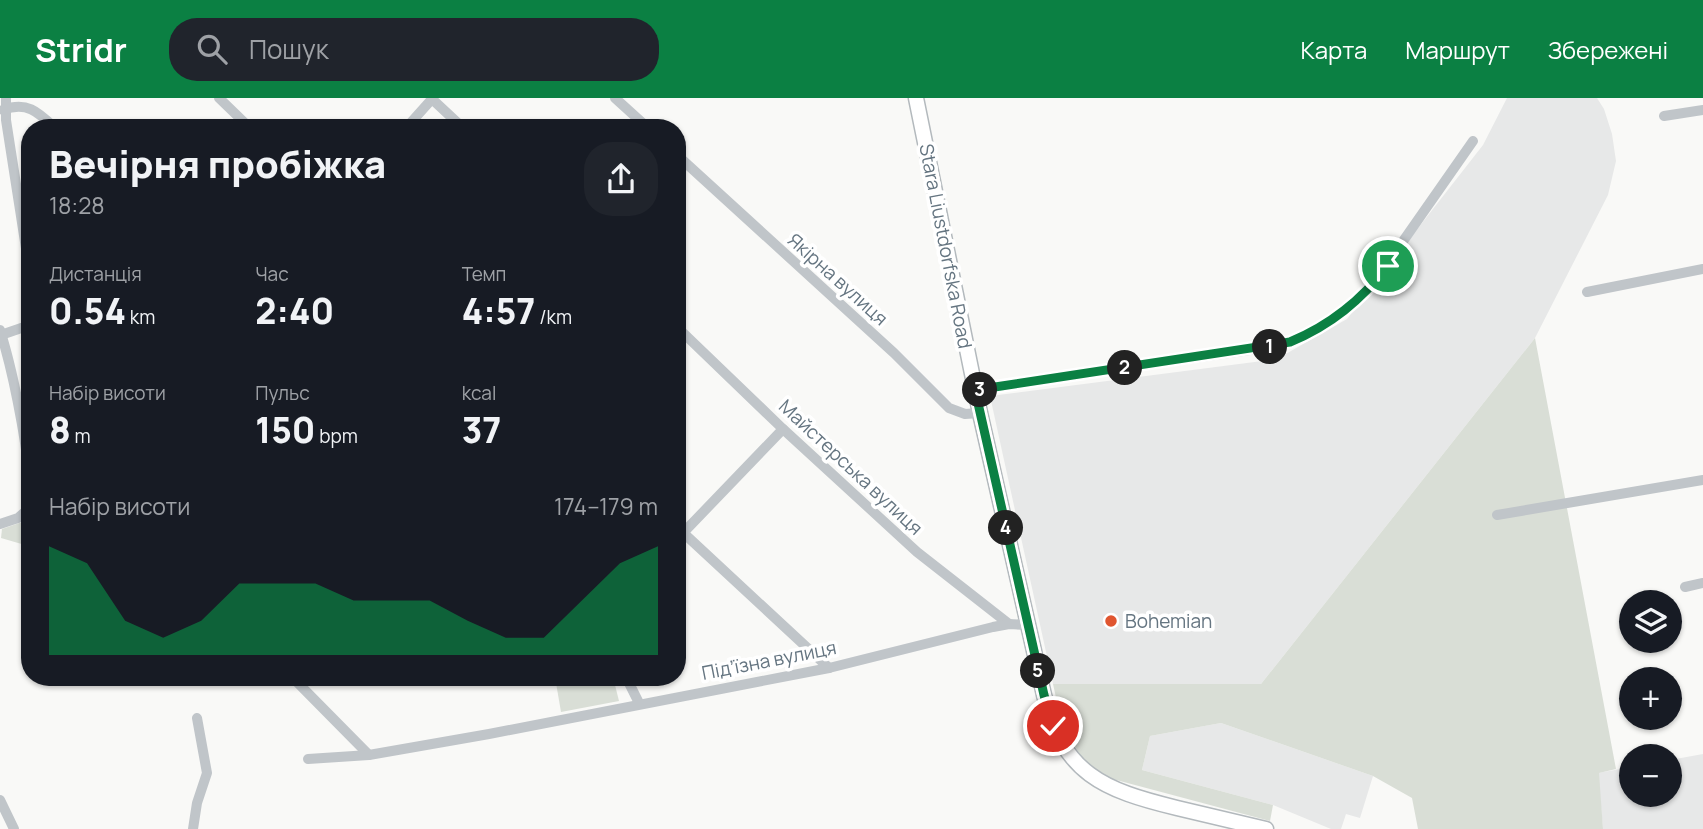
<!DOCTYPE html>
<html lang="uk">
<head>
<meta charset="utf-8">
<style>
  :root { --surface:#171b24; --page:#20242c; --text:#f1f3f6; --muted:#9ea1a6; --accent:#0b8043 }
  body { margin:0; font-family:Manrope,sans-serif; background:var(--page); color:var(--text); height:100vh; display:flex; flex-direction:column; font-size:26px; white-space:nowrap }
  * { box-sizing:border-box; margin:0 }
  p { font-size:23px; color:var(--muted) }
  .icon { flex:none; width:38px; height:38px; fill:none; stroke:currentColor; stroke-width:2; stroke-linecap:round; stroke-linejoin:round }
  .map { position:relative; flex:1; overflow:hidden }
  .sheet { position:absolute; left:21px; top:21px; width:665px; height:567px; display:flex; flex-direction:column; background:var(--surface); border-radius:28px; box-shadow:0 2px 5px #0004 }
  .sheet>* { flex:none }
  .fabs { position:absolute; left:1619px; top:492px; display:grid; gap:14px }
  .fabs a { display:grid; place-items:center; width:63px; height:63px; border-radius:50%; background:var(--surface); box-shadow:0 2px 5px #0004; font-size:35px }
  .pin { position:absolute; display:grid; place-items:center; width:60px; height:60px; color:#fff; margin:-30px; border:4px solid #fff; border-radius:50%; box-shadow:0 2px 7px #0007 }
  .km { position:absolute; width:35px; height:35px; margin:-18px; border-radius:50%; background:#222; color:#fff; font-size:19px; line-height:35px; text-align:center }
  .round { display:grid; place-items:center; flex:none; width:74px; height:74px; border-radius:28px; background:var(--page) }
  .head { display:flex; align-items:center; justify-content:space-between; height:119px; padding:0 28px }
  h1 { font-size:38px; font-weight:800; line-height:52px }
  .metrics { display:grid; grid-template-columns:repeat(3,1fr); gap:10px; height:119px; padding:7px 28px }
  .metrics div { display:grid; align-content:center }
  .metrics b { font-size:35px; font-weight:800 }
  .metrics small { font-size:19px; font-weight:400 }
  .metrics p { font-size:19px }
  .chart { height:196px; padding:14px 28px }
  .chart p { display:flex; justify-content:space-between }
  .chart svg { width:100%; height:126px; margin-top:7px; fill:var(--accent); opacity:.7 }
  header { display:flex; align-items:center; gap:42px; box-sizing:border-box; height:98px; padding:0 35px; background:var(--accent); color:#fff }
  header strong { font-size:33px }
  nav { display:flex; gap:38px; margin-inline-start:auto; font-size:24px }
  .search { width:490px; height:63px; background:var(--page); display:flex; align-items:center; gap:18px; box-sizing:border-box; padding:0 24px; border-radius:28px; color:var(--muted); font-size:26px }
  .map>svg:first-child { display:block }
  .built { fill:#e7e8e8 }
  .green { fill:#d9ded6 }
  .lines { fill:none; stroke-linecap:round; stroke-linejoin:round }
  .secondary-casing { stroke:#b3b9bd; stroke-width:17 }
  .minor { stroke:#c0c5c9; stroke-width:10 }
  .secondary { stroke:#fff; stroke-width:14 }
  .route-casing { stroke:#fff; stroke-width:14 }
  .route { stroke:#0b8043; stroke-width:9 }
  .poi-dot { fill:#e0552f; stroke:#fff; stroke-width:2.5 }
  .labels { text-anchor:middle; dominant-baseline:central; stroke-width:7; stroke-linejoin:round; paint-order:stroke }
  .street-label { font-size:19px; fill:#657581; stroke:#fff }
  .poi-label { font-size:19px; fill:#657581; stroke:#fff; text-anchor:start }
</style>
</head>
<body>
<header>
<strong>Stridr</strong>
<div class="search"><svg class="icon" aria-label="search" viewBox="0 0 24 24"><circle cx="10" cy="10" r="6"/><path d="M15 15l6 6"/></svg>Пошук</div>
<nav><a>Карта</a><a>Маршрут</a><a>Збережені</a></nav>
</header>
<div class="map">
<svg width="1703" height="731" viewBox="0 0 1703 731">
  <rect width="100%" height="100%" fill="#f9f9f7"/>
  <g class="built">
    <path d="M1507,0H1597L1604,11L1612,36L1616,63L1608,97L1535,240L1261,586H1053L990,298L1277,261L1347,221L1483,47Z"/>
    <path d="M1221,625L1373,678L1360,720L1346,716L1341,731H1331L1273,707L1142,672L1150,638Z"/>
    <path d="M1703,656V731H1603L1598,675L1631,669V696H1670V662Z"/>
  </g>
  <g class="green">
    <path d="M1535,240L1616,671L1599,675L1603,731H1418L1412,700L1373,678L1221,625L1150,638L1142,672L1273,707L1270,723L1105,679L1082,660L1062,627L1053,586H1261Z"/>
    <path d="M28,422L30,430L25,447L1,440L2,431Z"/>
    <path d="M555,579H613L619,603L561,614Z"/>
  </g>
  <g class="lines">
    <defs>
      <path id="secondary" d="M916,0L980,315L1044,597C1063,676 1103,692 1177,710C1206,717 1236,724 1266,731"/>
    </defs>
    <use href="#secondary" class="secondary-casing"/>
    <g class="minor">
      <path d="M6,0V22L30,176"/>
      <path d="M219,0L250,30"/>
      <path d="M431,0L463,30"/>
      <path d="M615,0L648,30"/>
      <path d="M3,12C27,3 38,14 55,30"/>
      <path d="M1664,18L1703,12"/>
      <path d="M406,30L432,1"/>
      <path d="M677,57L894,255L949,310L965,316L980,315"/>
      <path d="M1587,194L1703,171"/>
      <path d="M677,229L783,331L917,454L1009,526"/>
      <path d="M0,232C11,267 38,383 26,413L18,420L0,426"/>
      <path d="M1,237L30,227"/>
      <path d="M975,292L1270,249C1311,239 1342,218 1371,189L1473,43"/>
      <path d="M1497,417L1703,382"/>
      <path d="M677,429L829,570"/>
      <path d="M683,435L783,331"/>
      <path d="M1685,489L1703,485"/>
      <path d="M292,579L369,657"/>
      <path d="M626,579L639,605"/>
      <path d="M308,661L369,657L489,636L829,570L993,529L1009,526L1028,527"/>
      <path d="M0,702L14,731"/>
      <path d="M193,731L197,705L207,675L197,620"/>
    </g>
    <use href="#secondary" class="secondary"/>
  </g>
  <g class="lines">
    <defs>
      <path id="route" d="M1053,628L1044,597L975,292L1290,244C1331,227 1361,202 1388,168"/>
    </defs>
    <use href="#route" class="route-casing"/>
    <use href="#route" class="route"/>
  </g>
  <circle class="poi-dot" cx="1111" cy="523" r="7"/>
  <g class="labels">
    <g class="street-label">
      <text transform="translate(946 148) rotate(79)">Stara Liustdorfska Road</text>
      <text transform="translate(838 181) rotate(42)">Якірна вулиця</text>
      <text transform="translate(851 369) rotate(43)">Майстерська вулиця</text>
      <text transform="translate(769 562) rotate(-11)">Підʼїзна вулиця</text>
    </g>
    <g class="poi-label">
      <text x="1125" y="523">Bohemian</text>
    </g>
  </g>
</svg>
<div class="fabs">
<a><svg class="icon" aria-label="layers" viewBox="0 0 24 24"><path d="M12 4l9 5-9 5-9-5zM3 14l9 5 9-5"/></svg></a>
<a>+</a>
<a>−</a>
</div>
<div class="pin" style="left:1388px;top:168px;background:#1e9e55"><svg class="icon" aria-label="arrive" viewBox="0 0 24 24"><path d="M6 21V4h12l-3 4 3 4H6"/></svg></div>
<div class="pin" style="left:1053px;top:628px;background:#d93025"><svg class="icon" aria-label="check" viewBox="0 0 24 24"><path d="M5 12l5 5 9-10"/></svg></div>
<b class="km" style="left:1270px;top:249px">1</b>
<b class="km" style="left:1125px;top:270px">2</b>
<b class="km" style="left:980px;top:292px">3</b>
<b class="km" style="left:1006px;top:430px">4</b>
<b class="km" style="left:1038px;top:573px">5</b>
<section class="sheet">
<div class="head"><div><h1>Вечірня пробіжка</h1><p>18:28</p></div><a class="round"><svg class="icon" aria-label="share" viewBox="0 0 24 24"><path d="M12 15V3M7 8l5-5 5 5M5 13v7h14v-7"/></svg></a></div>
<div class="metrics">
<div><p>Дистанція</p><b>0.54<small> km</small></b></div>
<div><p>Час</p><b>2:40</b></div>
<div><p>Темп</p><b>4:57<small> /km</small></b></div>
</div>
<div class="metrics">
<div><p>Набір висоти</p><b>8<small> m</small></b></div>
<div><p>Пульс</p><b>150<small> bpm</small></b></div>
<div><p>kcal</p><b>37</b></div>
</div>
<div class="chart"><p><span>Набір висоти</span>174–179 m</p>
<svg viewBox="0 0 160 44" preserveAspectRatio="none"><path d="M0 44V6L10 12L20 32L30 38L40 32L50 19L60 19L70 19L80 25L90 25L100 25L110 32L120 38L130 38L140 25L150 12L160 6V44z"/></svg>
</div>
</section>
</div>
</body>
</html>
